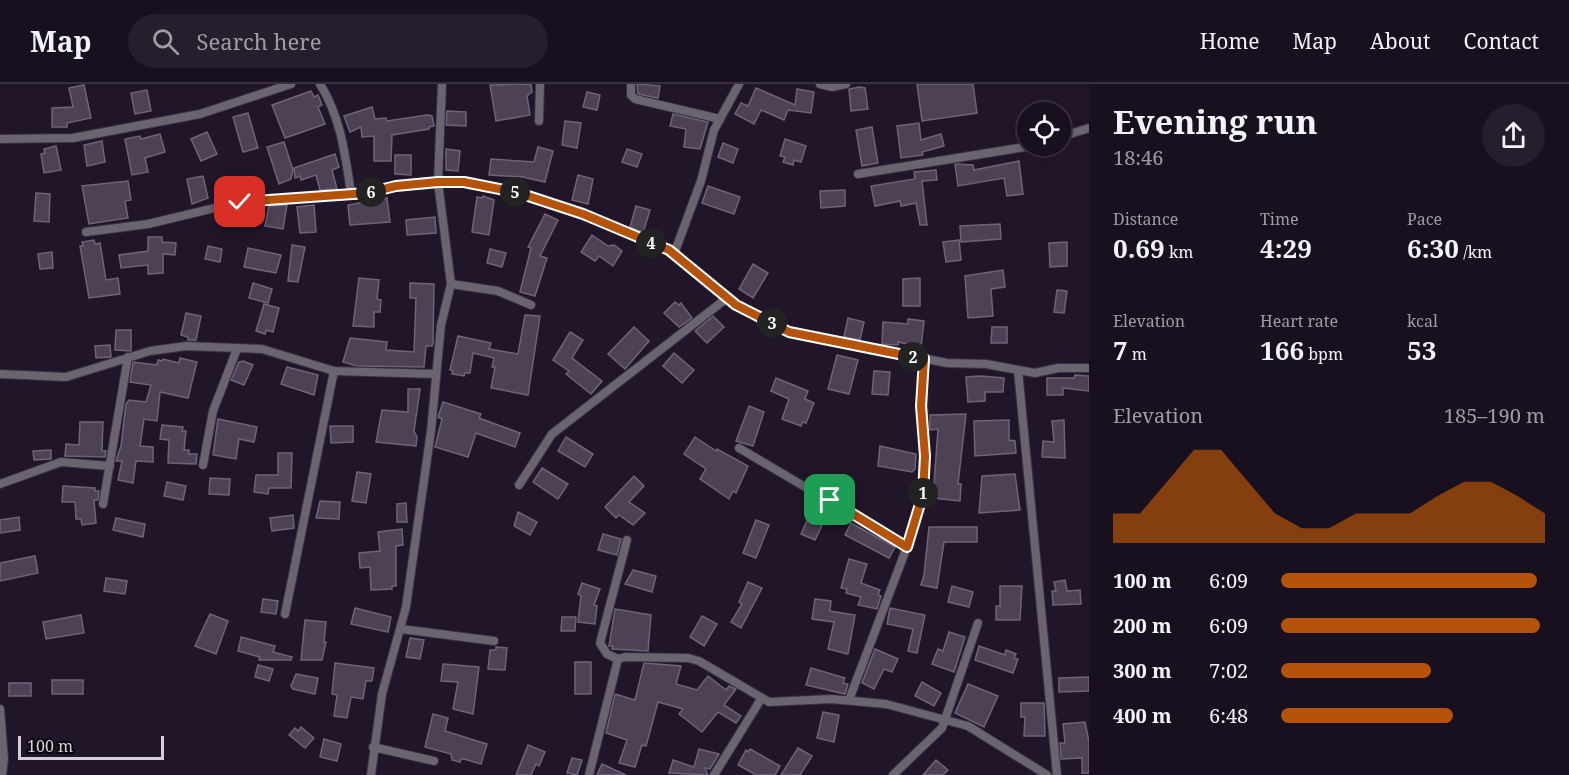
<!DOCTYPE html>
<html lang="en">
<head>
<meta charset="utf-8">
<style>
  :root { --surface:#19101f; --page:#261e2c; --text:#f1f3f6; --muted:#9f9da4; --line:#37303d; --accent:#b45309 }
  body { margin:0; font-family:"Noto Serif",serif; background:var(--page); color:var(--text); height:100vh; display:flex; flex-direction:column; font-size:22px; white-space:nowrap }
  * { box-sizing:border-box; margin:0 }
  p { font-size:20px; color:var(--muted) }
  .icon { flex:none; width:33px; height:33px; fill:none; stroke:currentColor; stroke-width:2; stroke-linecap:round; stroke-linejoin:round }
  .map { position:relative; flex:1; overflow:hidden }
  .side { display:flex; flex-direction:column; background:var(--surface); width:480px }
  .side>* { flex:none }
  .tools { position:absolute; left:1017px; top:18px; display:grid; gap:12px }
  .tools a { display:grid; place-items:center; width:54px; height:54px; border-radius:50%; background:var(--surface); box-shadow:0 3px 9px #0003,0 0 0 2px var(--line); font-size:30px }
  .scale { position:absolute; left:18px; bottom:15px; width:146px; box-sizing:border-box; padding-left:6px; border:3px solid #d5cedb; border-top:0; font-size:16px; line-height:21px; white-space:nowrap; color:#d5cedb; -webkit-text-stroke:4px #08050b; paint-order:stroke }
  .pin { position:absolute; display:grid; place-items:center; width:51px; height:51px; color:#fff; margin:-26px; border-radius:12px; box-shadow:0 3px 9px #0006 }
  .km { position:absolute; width:30px; height:30px; margin:-15px; border-radius:50%; background:#222; color:#fff; font-size:16px; line-height:30px; text-align:center }
  .round { display:grid; place-items:center; flex:none; width:63px; height:63px; border-radius:32px; background:var(--page) }
  .headline { display:flex; align-items:center; justify-content:space-between; height:102px; padding:0 24px }
  h1 { font-size:33px; font-weight:700; line-height:45px }
  .figures { display:grid; grid-template-columns:repeat(3,1fr); gap:9px; height:102px; padding:6px 24px }
  .figures div { display:grid; align-content:center }
  .figures b { font-size:26px; font-weight:700 }
  .figures small { font-size:16px; font-weight:400 }
  .figures p { font-size:16px }
  .chart { height:168px; padding:12px 24px }
  .chart p { display:flex; justify-content:space-between }
  .chart svg { width:100%; height:108px; margin-top:6px; fill:var(--accent); opacity:.7 }
  ul { padding:0 24px; list-style:none; font-size:20px }
  li { display:grid; grid-template-columns:96px 72px 1fr; align-items:center; height:45px }
  li i { height:15px; border-radius:8px; background:var(--accent) }
  header { display:flex; align-items:center; gap:36px; box-sizing:border-box; height:84px; padding:0 30px; background:var(--surface); border-bottom:2px solid var(--line) }
  header strong { font-size:28px }
  nav { display:flex; gap:33px; margin-inline-start:auto; font-size:21px }
  .search { width:420px; height:54px; background:var(--page); display:flex; align-items:center; gap:15px; box-sizing:border-box; padding:0 21px; border-radius:33px; color:var(--muted); font-size:22px }
  main { display:flex; flex:1; min-height:0 }
  .map>svg:first-child { display:block }
  .building { fill:#4d4155; stroke:#706379; stroke-width:1.5 }
  .lines { fill:none; stroke-linecap:round; stroke-linejoin:round }
  .minor-casing { stroke:#3a3042; stroke-width:10 }
  .minor { stroke:#6a646e; stroke-width:8 }
  .route-casing { stroke:#fff; stroke-width:12 }
  .route { stroke:#b45309; stroke-width:8 }
</style>
</head>
<body>
<header>
<strong>Map</strong>
<div class="search"><svg class="icon" aria-label="search" viewBox="0 0 24 24"><circle cx="10" cy="10" r="6"/><path d="M15 15l6 6"/></svg>Search here</div>
<nav><a>Home</a><a>Map</a><a>About</a><a>Contact</a></nav>
</header>
<main>
<div class="map">
<svg width="1089" height="691" viewBox="0 0 1089 691">
  <rect width="100%" height="100%" fill="#211629"/>
  <g class="building">
    <path d="M531,0L532,8L527,12L530,31L496,37L490,1Z"/>
    <path d="M637,0L660,2L658,14L638,10Z"/>
    <path d="M917,0H973L977,29L922,37Z"/>
    <path d="M84,1L91,34L67,39V43H52V24L73,23L69,4Z"/>
    <path d="M859,3L865,4L868,25L851,27L849,5Z"/>
    <path d="M756,4L795,21L797,5L814,8L811,29L788,26L784,36L761,26L754,40L735,30L741,19L748,22Z"/>
    <path d="M147,6L151,27L135,30L131,9Z"/>
    <path d="M311,7L314,13L318,11L322,21L318,23L325,40L285,54L272,21Z"/>
    <path d="M587,8L600,11L597,26L583,23Z"/>
    <path d="M372,23L375,35L386,34L387,37L427,31L432,32L434,42L429,43V45L392,51L391,77H374V52L362,53L361,43L350,48L344,32Z"/>
    <path d="M447,27L466,28V42L446,41Z"/>
    <path d="M248,29L258,64L243,68L233,33Z"/>
    <path d="M673,30L708,38L700,65L684,63L686,45L670,42Z"/>
    <path d="M565,37L581,39L577,64L562,61Z"/>
    <path d="M919,39L921,56L941,50L944,62L922,68L923,71L901,74L897,42Z"/>
    <path d="M872,43L878,79L862,82L856,46Z"/>
    <path d="M207,48L217,70L201,77L191,55Z"/>
    <path d="M160,50L165,68L145,74L148,88L132,91L125,55L140,52L141,55Z"/>
    <path d="M785,55L806,62L801,78L794,76L793,81L783,78L785,73L780,72Z"/>
    <path d="M102,57L105,78L87,82L84,61Z"/>
    <path d="M284,58L293,86L291,95L279,100L267,63Z"/>
    <path d="M723,59L738,65L733,79L718,73Z"/>
    <path d="M56,62L61,86L44,89L41,70L45,69L44,65Z"/>
    <path d="M538,63L553,67L545,98L523,93L489,91L491,75L534,78Z"/>
    <path d="M446,65L460,67L458,87L446,86Z"/>
    <path d="M627,65L642,70L637,83L622,78Z"/>
    <path d="M335,70L339,83L332,86L337,105L320,106L316,91L301,96L300,92L295,94L294,84Z"/>
    <path d="M395,71H411V91L395,90Z"/>
    <path d="M1019,77L1023,110L1007,112L1004,94L958,102L955,80L973,81L974,86Z"/>
    <path d="M936,86L937,96L922,97L927,141H920L916,119L901,122L900,117L875,122L871,102L915,95L914,88Z"/>
    <path d="M578,91L593,95L588,120L572,116Z"/>
    <path d="M203,92L208,114L192,120L187,95Z"/>
    <path d="M128,97L131,116L125,117L128,134L89,140L82,102Z"/>
    <path d="M708,102L740,113L734,130L702,119Z"/>
    <path d="M845,106V122L821,124L820,107Z"/>
    <path d="M36,109L50,110L49,138L34,137Z"/>
    <path d="M483,112L494,116L489,151L472,148L477,113L482,114Z"/>
    <path d="M387,114L390,138L350,141L348,121Z"/>
    <path d="M287,121L283,145L265,142L269,122Z"/>
    <path d="M314,121L316,148L300,149L297,123Z"/>
    <path d="M636,122L650,126L643,149L630,143Z"/>
    <path d="M545,130L558,136L540,172L547,174L535,212L520,208L531,164L528,163Z"/>
    <path d="M435,133L436,149L407,151L406,136Z"/>
    <path d="M1000,140L1001,155L961,158L960,142Z"/>
    <path d="M592,151L608,162L614,161L622,167L613,182L599,172L595,177L581,168Z"/>
    <path d="M148,153H162V158L176,159L175,171L163,170V189L148,190V181L121,184L119,171L148,167Z"/>
    <path d="M94,156L95,160L100,159L106,196L118,194L120,210L89,214L80,162H83L82,158Z"/>
    <path d="M959,156L961,176L946,178L943,158Z"/>
    <path d="M1067,158V182L1050,183L1049,159Z"/>
    <path d="M292,161L305,163L298,198L288,197Z"/>
    <path d="M208,162L222,165L220,178L205,175Z"/>
    <path d="M248,164L281,171L276,189L244,183Z"/>
    <path d="M490,165L506,169L502,183L487,179Z"/>
    <path d="M52,168L53,184L40,185L38,170Z"/>
    <path d="M753,180L768,189L753,214L739,205Z"/>
    <path d="M1003,186L1005,203L991,205L993,232L968,234L965,192Z"/>
    <path d="M359,194L379,196L377,215L381,216L380,228H374V243L353,242Z"/>
    <path d="M920,194V222H903V195Z"/>
    <path d="M253,199L272,205L268,219L249,214Z"/>
    <path d="M410,199L434,200L433,259L432,262H426L424,283L357,282L343,278L350,254L387,258L386,266L414,268L416,214H410Z"/>
    <path d="M1057,206L1067,207L1064,229L1054,228Z"/>
    <path d="M675,218L679,221L681,219L692,234L679,243L664,229Z"/>
    <path d="M264,220L279,224L273,248L266,246L265,250L256,247Z"/>
    <path d="M186,229L201,232L196,256H188V253L181,251Z"/>
    <path d="M525,231L540,232L528,311L491,304L495,283H492L494,274L473,269L470,289H465L464,292L452,290L453,287L450,286L458,252L491,259L489,265L518,270Z"/>
    <path d="M713,232L724,243L707,259L695,247Z"/>
    <path d="M848,234L864,238L860,256L844,253Z"/>
    <path d="M908,235L924,237L921,263L898,258V261L882,260L883,238L908,240Z"/>
    <path d="M634,243L649,257L625,285L608,270Z"/>
    <path d="M992,243H1007V259H991Z"/>
    <path d="M116,246H131V267L115,266Z"/>
    <path d="M570,248L583,256L572,274L602,297L591,310L566,290L569,287L553,276Z"/>
    <path d="M110,261L111,273L96,274L95,262Z"/>
    <path d="M674,269L694,286L682,299L663,282Z"/>
    <path d="M837,271L858,276L849,310L828,305Z"/>
    <path d="M180,274L197,278L188,314L160,308L157,337L144,335L140,362L153,363V378L136,377L133,399L118,396L122,377H116L121,362L126,320L129,316L146,318L151,301L130,298L133,278L157,281L158,276L162,277L163,275L179,279Z"/>
    <path d="M243,277L253,281L244,301L231,296L239,278Z"/>
    <path d="M287,283L318,291L314,311L281,300Z"/>
    <path d="M874,287L890,288L888,311L872,310Z"/>
    <path d="M1075,291L1089,292V307L1063,304V311H1047V294H1074Z"/>
    <path d="M981,292L1004,294L1003,308H985V317L968,318L966,293Z"/>
    <path d="M776,294L808,307L805,315L814,319L806,339L803,338L801,342L782,335L789,315L771,307Z"/>
    <path d="M408,305H420L414,347L417,353L416,362L376,358L382,326L408,328Z"/>
    <path d="M443,318L481,330L479,334L520,349L515,363L476,349L468,373L435,363L442,335L438,333Z"/>
    <path d="M749,322L764,328L753,362L736,357Z"/>
    <path d="M966,330L958,400H961L960,417L933,414L938,345L930,346V331Z"/>
    <path d="M218,335L257,343L254,358L239,355L236,375L213,371Z"/>
    <path d="M1009,336V356L1015,357L1016,369L975,372L974,337Z"/>
    <path d="M1064,336L1065,374L1042,373L1043,357L1054,358L1052,337Z"/>
    <path d="M80,338H103L102,367H106L105,373L65,372L66,360L79,361Z"/>
    <path d="M162,341L183,343L182,347H186L184,366H189V370H197L196,380L168,379L169,356L160,355Z"/>
    <path d="M330,342H353V358L331,359Z"/>
    <path d="M566,353L593,370L585,383L558,367Z"/>
    <path d="M695,353L716,367L717,365L748,382L736,409L733,407L729,415L700,395L706,385L684,370Z"/>
    <path d="M880,362L916,370L915,385L912,388L878,382Z"/>
    <path d="M51,366V375L34,376L33,367Z"/>
    <path d="M278,369H292L291,404H269L268,410L254,408L256,391H278Z"/>
    <path d="M542,384L568,400L558,415L533,398Z"/>
    <path d="M357,388L371,390L366,419L352,417Z"/>
    <path d="M1015,390L1020,426L979,429L982,392Z"/>
    <path d="M634,392L644,402L629,418L645,429L633,441L619,431L616,434L605,423Z"/>
    <path d="M210,394L230,395L229,411L209,410Z"/>
    <path d="M167,398L186,402L183,416L164,412Z"/>
    <path d="M63,402L95,404V407H99L98,416H94L96,439L82,441L81,435H76L75,418H62Z"/>
    <path d="M320,417L340,418L339,435L316,434Z"/>
    <path d="M815,418L830,425L815,456L801,450Z"/>
    <path d="M406,419L407,438H397V420Z"/>
    <path d="M518,428L537,438L530,451L514,442Z"/>
    <path d="M293,431L294,444L272,447L270,434Z"/>
    <path d="M19,433L20,446L0,449V436Z"/>
    <path d="M116,434L145,440L143,453L113,446Z"/>
    <path d="M756,436L769,441L756,474L743,469Z"/>
    <path d="M851,439L895,463L889,474L845,451Z"/>
    <path d="M929,443H977V458H944L937,504L921,501L924,491Z"/>
    <path d="M402,445L403,461L396,462V502H392V505L371,506L370,483L360,484L359,469L380,467L378,448Z"/>
    <path d="M603,450L621,455L617,471L598,466Z"/>
    <path d="M35,472L38,489L0,497V479Z"/>
    <path d="M849,475L867,480L861,499L880,506L878,511L881,512L877,525L858,521L861,513L846,509L847,505L841,504Z"/>
    <path d="M633,486L656,492L652,508L625,500Z"/>
    <path d="M106,494L127,497L125,510L104,507Z"/>
    <path d="M1065,496L1067,507L1080,506L1081,520L1053,521L1052,507H1056L1054,498Z"/>
    <path d="M748,498L762,504L741,544L731,538L742,520L739,518Z"/>
    <path d="M582,499L600,505L594,521L597,522L595,540L578,538L581,512L578,510Z"/>
    <path d="M952,502L973,508L969,523L948,518Z"/>
    <path d="M1000,502H1022L1020,536H996V522H1000Z"/>
    <path d="M263,515L278,517L276,530L261,528Z"/>
    <path d="M815,515L831,517L830,527L855,531L848,570L828,565L834,538L812,535Z"/>
    <path d="M355,524L391,533L388,548L351,540Z"/>
    <path d="M890,524L925,531L917,569L908,567L913,545L887,540Z"/>
    <path d="M615,525L651,531L648,567L612,565L613,562H609Z"/>
    <path d="M210,530L228,537L216,570L195,562Z"/>
    <path d="M81,531L84,549L46,555L43,538Z"/>
    <path d="M702,532L717,540L704,562L690,553Z"/>
    <path d="M562,533H576L575,547H561Z"/>
    <path d="M305,536L326,538L324,558H326L322,576H301Z"/>
    <path d="M949,548L965,553L954,588L932,580L938,565L943,567Z"/>
    <path d="M241,553L275,562L273,568L292,573L291,576H259L260,573L238,567Z"/>
    <path d="M410,554L424,556L420,575L406,573Z"/>
    <path d="M979,562L1005,571L1006,566L1016,570L1014,574L1018,575L1013,589L975,576Z"/>
    <path d="M496,563L507,564L505,586L488,585L490,566H496Z"/>
    <path d="M875,565L898,575L892,588L884,585L874,605L862,599Z"/>
    <rect x="575" y="578" width="16" height="32"/>
    <path d="M335,579L374,584L372,597H366L363,615L351,613L347,634L334,632L337,611L332,610Z"/>
    <path d="M644,579L681,582L676,600L697,606L708,592L726,606L729,602L736,605L724,621L741,632L736,639L718,628L702,648L679,630L683,625L658,618L646,662L642,661L635,683L619,679L627,656L606,649L615,610L635,616Z"/>
    <path d="M443,580L479,583L473,630L453,625L458,598L441,597Z"/>
    <path d="M258,581L273,585L269,597L255,593Z"/>
    <path d="M811,584L845,594L843,599L848,600L845,610L806,601Z"/>
    <path d="M296,590L318,594L315,610L293,605L291,602Z"/>
    <path d="M1089,593V607L1059,608V594Z"/>
    <rect x="52" y="596" width="31" height="14"/>
    <path d="M922,598L941,609L934,622L915,612Z"/>
    <rect x="9" y="599" width="22" height="13"/>
    <path d="M968,600L998,612L984,643L955,629Z"/>
    <path d="M1021,619H1044L1045,652H1024L1025,633H1021Z"/>
    <path d="M823,628L839,631L834,658L817,654Z"/>
    <path d="M433,630L448,634L445,647L487,660L481,680L464,675H461L460,678L452,676L451,670L425,663Z"/>
    <path d="M1085,638L1089,658V689H1082V674L1061,675L1060,659H1065L1063,640Z"/>
    <path d="M301,643L314,654L305,664L289,651L295,644L298,647Z"/>
    <path d="M324,655L341,660L337,677L320,673Z"/>
    <path d="M528,661L545,668L539,682L536,680L531,691H516Z"/>
    <path d="M798,664L812,672L800,691H781Z"/>
    <path d="M699,665L719,670L710,685L705,684L708,691L669,689L673,676L694,683Z"/>
    <path d="M750,665L780,682L775,691H756L738,681L746,666L748,668Z"/>
    <path d="M572,674L582,676L577,691L567,689Z"/>
    <path d="M936,676L948,686L943,691H923Z"/>
    <path d="M602,680L626,691H597Z"/>
  </g>
  <g class="lines">
    <defs>
      <g id="minor">
        <path d="M320,0C341,34 345,70 351,109"/>
        <path d="M631,0V11L635,15L720,35"/>
        <path d="M820,0L832,3L846,0"/>
        <path d="M539,37L540,0"/>
        <path d="M1060,53L1089,44"/>
        <path d="M0,55L73,54L200,30L291,0"/>
        <path d="M858,90L1031,62"/>
        <path d="M86,148L148,140L240,118L367,109L396,102L463,98L519,109L583,130L669,166L736,221L789,248L947,279L986,280L1035,289L1058,284H1089"/>
        <path d="M674,170L701,97L714,46L739,0"/>
        <path d="M451,200L498,207L531,221"/>
        <path d="M1018,286L1057,691"/>
        <path d="M0,290L66,293L150,267L186,262L262,265L334,287L436,290"/>
        <path d="M739,364L907,463"/>
        <path d="M203,381L213,327L237,265"/>
        <path d="M0,400L61,378L110,382"/>
        <path d="M519,401L552,350L727,214"/>
        <path d="M103,420L128,273"/>
        <path d="M285,530L334,287"/>
        <path d="M401,545L494,557"/>
        <path d="M618,575L607,570L600,559L627,456"/>
        <path d="M849,616L916,439C929,385 921,330 924,275"/>
        <path d="M0,625L4,675L2,691"/>
        <path d="M373,663L434,677"/>
        <path d="M371,691L382,610L406,523L431,347L441,241L451,200L438,98L442,0"/>
        <path d="M589,691L618,575L625,573L688,574L699,577L769,618L831,615L886,620L968,642L1047,691"/>
        <path d="M714,691L761,615"/>
        <path d="M893,691L942,644L978,539"/>
      </g>
    </defs>
    <use href="#minor" class="minor-casing"/>
    <use href="#minor" class="minor"/>
  </g>
  <g class="lines">
    <defs>
      <path id="route" d="M240,118L367,109L396,102L438,98H464L519,109L583,130L669,166L736,221L789,248L924,275L921,322L925,372L923,410L907,463L830,416"/>
    </defs>
    <use href="#route" class="route-casing"/>
    <use href="#route" class="route"/>
  </g>
</svg>
<div class="tools">
<a><svg class="icon" aria-label="locate" viewBox="0 0 24 24"><circle cx="12" cy="12" r="6"/><path d="M12 2v4M12 18v4M2 12h4M18 12h4"/></svg></a>
</div>
<div class="scale">100 m</div>
<div class="pin" style="left:830px;top:416px;background:#1e9e55"><svg class="icon" aria-label="arrive" viewBox="0 0 24 24"><path d="M6 21V4h12l-3 4 3 4H6"/></svg></div>
<div class="pin" style="left:240px;top:118px;background:#d93025"><svg class="icon" aria-label="check" viewBox="0 0 24 24"><path d="M5 12l5 5 9-10"/></svg></div>
<b class="km" style="left:923px;top:409px">1</b>
<b class="km" style="left:913px;top:273px">2</b>
<b class="km" style="left:772px;top:239px">3</b>
<b class="km" style="left:651px;top:159px">4</b>
<b class="km" style="left:515px;top:108px">5</b>
<b class="km" style="left:371px;top:108px">6</b>
</div>
<section class="side">
<div class="headline"><div><h1>Evening run</h1><p>18:46</p></div><a class="round"><svg class="icon" aria-label="share" viewBox="0 0 24 24"><path d="M12 15V3M7 8l5-5 5 5M5 13v7h14v-7"/></svg></a></div>
<div class="figures">
<div><p>Distance</p><b>0.69<small> km</small></b></div>
<div><p>Time</p><b>4:29</b></div>
<div><p>Pace</p><b>6:30<small> /km</small></b></div>
</div>
<div class="figures">
<div><p>Elevation</p><b>7<small> m</small></b></div>
<div><p>Heart rate</p><b>166<small> bpm</small></b></div>
<div><p>kcal</p><b>53</b></div>
</div>
<div class="chart"><p><span>Elevation</span>185–190 m</p>
<svg viewBox="0 0 160 44" preserveAspectRatio="none"><path d="M0 44V32L10 32L20 19L30 6L40 6L50 19L60 32L70 38L80 38L90 32L100 32L110 32L120 25L130 19L140 19L150 25L160 32V44z"/></svg>
</div>
<ul>
<li><b>100 m</b>6:09<i style="width:97%"></i></li>
<li><b>200 m</b>6:09<i style="width:98%"></i></li>
<li><b>300 m</b>7:02<i style="width:57%"></i></li>
<li><b>400 m</b>6:48<i style="width:65%"></i></li>
</ul>
</section>
</main>
</body>
</html>
